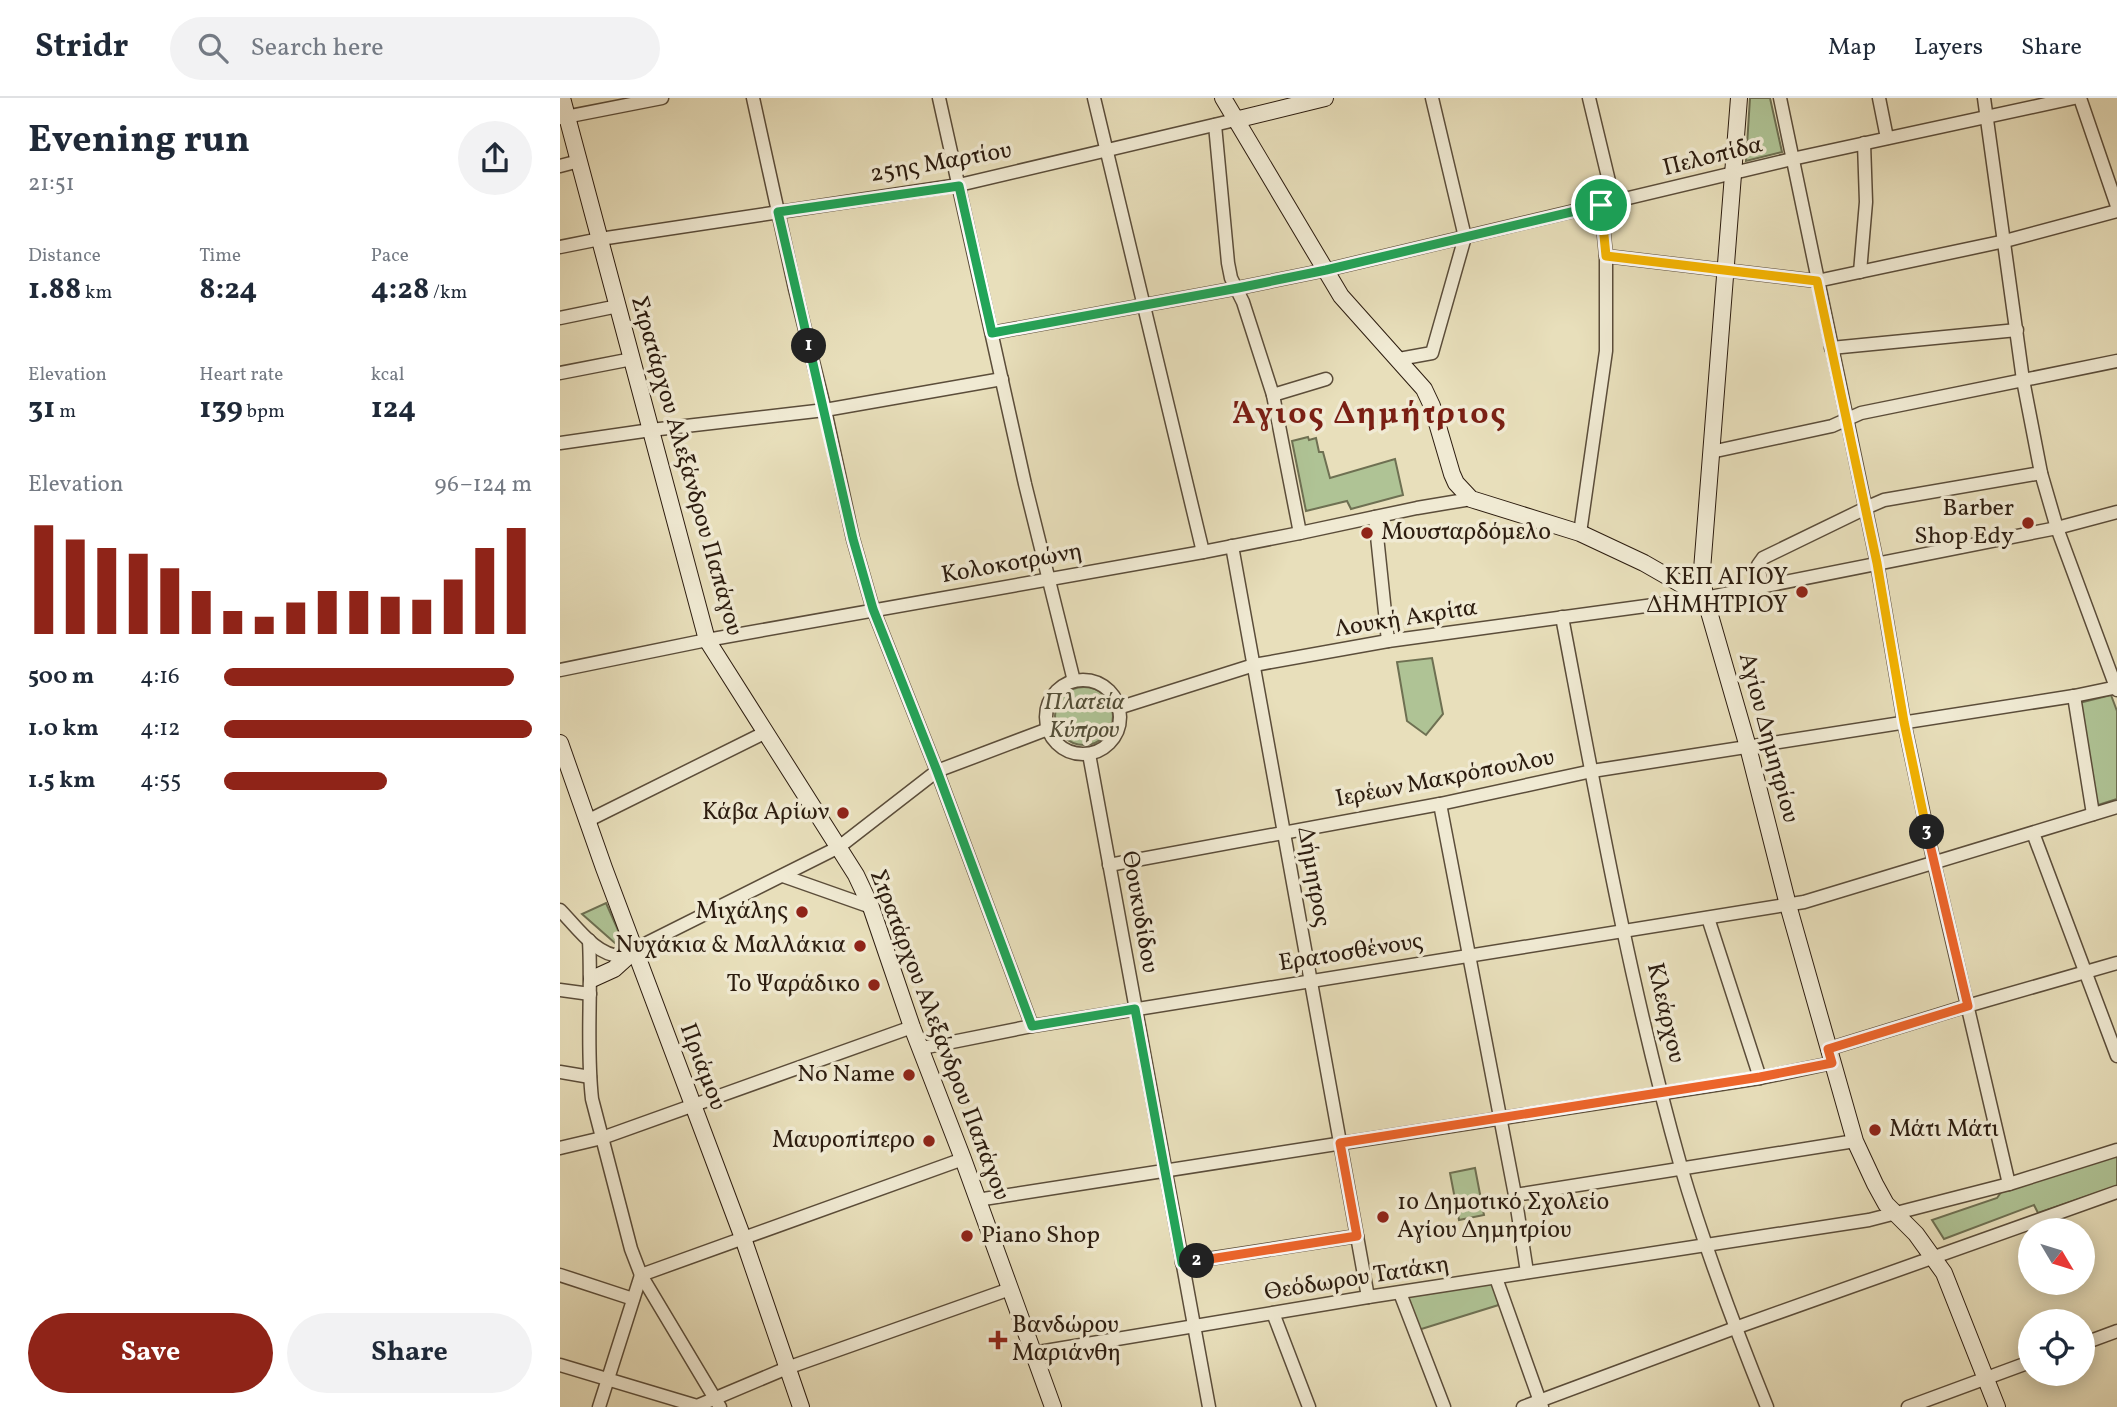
<!DOCTYPE html>
<html lang="en">
<head>
<meta charset="utf-8">
<style>
  :root { --surface:#fff; --page:#f2f2f3; --text:#1f2937; --muted:#747a83; --line:#e0e1e3; --accent:#8f2418 }
  body { margin:0; font-family:Vollkorn,serif; background:var(--page); color:var(--text); height:100vh; display:flex; flex-direction:column; font-size:26px; white-space:nowrap }
  * { box-sizing:border-box; margin:0 }
  p { font-size:23px; color:var(--muted) }
  .icon { flex:none; width:38px; height:38px; fill:none; stroke:currentColor; stroke-width:2; stroke-linecap:round; stroke-linejoin:round }
  .map { position:relative; flex:1; overflow:hidden }
  .panel { display:flex; flex-direction:column; background:var(--surface); width:560px }
  .panel>* { flex:none }
  .needle { width:46px; rotate:128deg }
  .buttons { position:absolute; left:1458px; top:1120px; display:grid; gap:14px }
  .buttons a { display:grid; place-items:center; width:77px; height:77px; border-radius:50%; background:var(--surface); box-shadow:0 4px 18px #0003; font-size:35px }
  .pin { position:absolute; display:grid; place-items:center; width:60px; height:60px; color:#fff; margin:-30px; border:4px solid #fff; border-radius:50%; box-shadow:0 2px 7px #0007 }
  .km { position:absolute; width:35px; height:35px; margin:-18px; border-radius:50%; background:#222; color:#fff; font-size:19px; line-height:35px; text-align:center }
  .round { display:grid; place-items:center; flex:none; width:74px; height:74px; border-radius:37px; background:var(--page) }
  .headline { display:flex; align-items:center; justify-content:space-between; height:119px; padding:0 28px }
  h1 { font-size:38px; font-weight:700; line-height:52px }
  .metrics { display:grid; grid-template-columns:repeat(3,1fr); gap:10px; height:119px; padding:7px 28px }
  .metrics div { display:grid; align-content:center }
  .metrics b { font-size:30px; font-weight:700 }
  .metrics small { font-size:19px; font-weight:400 }
  .metrics p { font-size:19px }
  .chart { height:196px; padding:14px 28px }
  .chart p { display:flex; justify-content:space-between }
  .chart svg { width:100%; height:126px; margin-top:7px; stroke:var(--accent); stroke-width:6 }
  .primary-button { display:flex; gap:14px; margin-top:auto; padding:14px 28px }
  .primary-button a { flex:1; height:80px; border-radius:42px; background:var(--accent); color:#fff; font-size:28px; font-weight:700; line-height:80px; text-align:center }
  .primary-button a+a { background:var(--page); color:var(--text) }
  ul { padding:0 28px; list-style:none; font-size:23px }
  li { display:grid; grid-template-columns:112px 84px 1fr; align-items:center; height:52px }
  li i { height:18px; border-radius:9px; background:var(--accent) }
  header { display:flex; align-items:center; gap:42px; box-sizing:border-box; height:98px; padding:0 35px; background:var(--surface); border-bottom:2px solid var(--line) }
  header strong { font-size:33px }
  nav { display:flex; gap:38px; margin-inline-start:auto; font-size:24px }
  .search { width:490px; height:63px; background:var(--page); display:flex; align-items:center; gap:18px; box-sizing:border-box; padding:0 24px; border-radius:38px; color:var(--muted); font-size:26px }
  main { display:flex; flex:1; min-height:0 }
  .map>svg:first-child { display:block }
  .green { fill:#afc395; stroke:#6e7052; stroke-width:2 }
  .lines { fill:none; stroke-linecap:round; stroke-linejoin:round }
  .street-casing { stroke:#5b4d3a; stroke-width:15 }
  .secondary-casing { stroke:#2c1c0f; stroke-width:18 }
  .street { stroke:#f0ead3; stroke-width:12 }
  .secondary { stroke:#f0ead3; stroke-width:16 }
  .split-1-casing { stroke:#fff; stroke-width:14 }
  .split-2-casing { stroke:#fff; stroke-width:14 }
  .split-3-casing { stroke:#fff; stroke-width:14 }
  .split-4-casing { stroke:#fff; stroke-width:14 }
  .split-1 { stroke:#22a559; stroke-width:9 }
  .split-2 { stroke:#22a559; stroke-width:9 }
  .split-3 { stroke:#f0652b; stroke-width:9 }
  .split-4 { stroke:#f5b400; stroke-width:9 }
  .poi-dot { fill:#8f2418; stroke:#f0ead3; stroke-width:2.5 }
  .labels { text-anchor:middle; dominant-baseline:central; stroke-width:7; stroke-linejoin:round; paint-order:stroke }
  .street-label { font-size:24px; fill:#2c1c0f; stroke:#f0ead3 }
  .poi-label { font-size:24px; fill:#2c1c0f; stroke:#f0ead3; text-anchor:end }
  .park-label { font-size:24px; font-style:italic; fill:#534e37; stroke:#f0ead3 }
  .district-label { font-size:32px; font-weight:bold; letter-spacing:2px; fill:#7a1f14; stroke:#f0ead3 }
</style>
</head>
<body>
<header>
<strong>Stridr</strong>
<div class="search"><svg class="icon" aria-label="search" viewBox="0 0 24 24"><circle cx="10" cy="10" r="6"/><path d="M15 15l6 6"/></svg>Search here</div>
<nav><a>Map</a><a>Layers</a><a>Share</a></nav>
</header>
<main>
<section class="panel">
<div class="headline"><div><h1>Evening run</h1><p>21:51</p></div><a class="round"><svg class="icon" aria-label="share" viewBox="0 0 24 24"><path d="M12 15V3M7 8l5-5 5 5M5 13v7h14v-7"/></svg></a></div>
<div class="metrics">
<div><p>Distance</p><b>1.88<small> km</small></b></div>
<div><p>Time</p><b>8:24</b></div>
<div><p>Pace</p><b>4:28<small> /km</small></b></div>
</div>
<div class="metrics">
<div><p>Elevation</p><b>31<small> m</small></b></div>
<div><p>Heart rate</p><b>139<small> bpm</small></b></div>
<div><p>kcal</p><b>124</b></div>
</div>
<div class="chart"><p><span>Elevation</span>96–124 m</p>
<svg viewBox="0 0 160 44" preserveAspectRatio="none"><path d="M5 44V6M15 44V11M25 44V14M35 44V16M45 44V21M55 44V29M65 44V36M75 44V38M85 44V33M95 44V29M105 44V29M115 44V31M125 44V32M135 44V25M145 44V14M155 44V7"/></svg>
</div>
<ul>
<li><b>500 m</b>4:16<i style="width:94%"></i></li>
<li><b>1.0 km</b>4:12<i style="width:100%"></i></li>
<li><b>1.5 km</b>4:55<i style="width:53%"></i></li>
</ul>
<div class="primary-button"><a>Save</a><a>Share</a></div>
</section>
<div class="map">
<svg width="1557" height="1309" viewBox="0 0 1557 1309">
  <rect width="100%" height="100%" fill="#e8dfbb"/>
  <filter id="stains"><feTurbulence type="fractalNoise" baseFrequency=".00286" numOctaves="4"/><feColorMatrix values="0 0 0 0 .2 0 0 0 0 .09 0 0 0 0 .02 0 0 0 .5 -.17"/></filter>
  <radialGradient id="worn" r=".72"><stop offset=".6" stop-color="#630" stop-opacity="0"/><stop offset="1" stop-color="#630" stop-opacity=".3"/></radialGradient>
  <g class="green">
    <path d="M1190,0H1210L1222,54L1186,63Z"/>
    <path d="M748,339L749,342L756,340L759,354H763L770,380L835,361L843,397L791,411L787,403L746,413L732,343Z"/>
    <path d="M872,560L883,616L866,637L847,623L837,564Z"/>
    <circle cx="524" cy="618" r="29"/>
    <path d="M1551,597L1557,613V701L1535,708L1519,605Z"/>
    <path d="M46,805L62,841L61,845L56,846L22,816Z"/>
    <path d="M1557,1056V1088L1478,1115L1474,1107L1384,1141L1372,1122L1437,1100L1442,1093Z"/>
    <path d="M915,1070L924,1117L899,1122L890,1075Z"/>
    <path d="M936,1180L945,1205L855,1233L840,1195Z"/>
  </g>
  <g class="lines">
    <defs>
      <g id="street">
        <path d="M193,0L235,191L265,312L293,441L313,511L377,673L472,928"/>
        <path d="M379,0L465,386L514,583"/>
        <path d="M534,0L643,454"/>
        <path d="M1029,0L1054,104"/>
        <path d="M1220,0L1317,465L1344,624L1374,765L1449,1086"/>
        <path d="M1319,0L1327,40"/>
        <path d="M1424,0L1463,282L1481,375L1497,430L1557,592"/>
        <path d="M1520,0L1557,108"/>
        <path d="M0,20L102,0"/>
        <path d="M655,27L668,165L671,180L683,204L713,297L740,435"/>
        <path d="M0,68L19,63"/>
        <path d="M0,149L40,141L399,87L675,22"/>
        <path d="M1046,158L1257,183L1445,143L1557,113"/>
        <path d="M1300,174L1306,104L1304,45"/>
        <path d="M0,220L58,208"/>
        <path d="M432,235L678,190L766,172L1232,61L1514,0"/>
        <path d="M1271,250L1457,232"/>
        <path d="M839,261L872,255L905,139L872,0"/>
        <path d="M0,275L72,261"/>
        <path d="M713,297L766,281"/>
        <path d="M0,345L91,332L265,312L442,281"/>
        <path d="M1151,354L1272,328L1301,315L1557,263"/>
        <path d="M815,419L828,543"/>
        <path d="M1020,435L1046,253V158L1041,107"/>
        <path d="M672,448L808,1199"/>
        <path d="M1202,487L1198,467L1203,460L1310,408L1324,402L1481,375"/>
        <path d="M1002,519C1037,703 1070,889 1121,1069C1145,1151 1175,1230 1207,1309"/>
        <path d="M0,572L147,542L643,454L740,435L857,410L911,401"/>
        <circle cx="523" cy="619" r="37"/>
        <path d="M1514,598L1533,716"/>
        <path d="M558,610L694,567L828,543L1145,500L1497,430L1557,414"/>
        <path d="M529,656L649,1309"/>
        <path d="M880,706L955,1097L967,1174"/>
        <path d="M27,723L204,635"/>
        <path d="M1473,735L1557,958"/>
        <path d="M549,767L880,706L1032,673L1514,598L1557,589"/>
        <path d="M223,778L311,809"/>
        <path d="M0,812C16,828 36,858 61,858L279,749L377,673L488,631"/>
        <path d="M1148,820L1200,980"/>
        <path d="M29,842C32,895 26,948 32,1001L71,1151L81,1177L160,1309"/>
        <path d="M0,892L30,896"/>
        <path d="M362,950L472,928L1244,804L1557,709"/>
        <path d="M1268,951L1407,908L1557,865"/>
        <path d="M0,974L30,979"/>
        <path d="M0,1050L42,1040L352,929"/>
        <path d="M955,1097L1295,1043"/>
        <path d="M417,1102L1200,980L1272,965"/>
        <path d="M622,1165L797,1138"/>
        <path d="M0,1177L73,1201"/>
        <path d="M936,1180L982,1309"/>
        <path d="M840,1195L884,1309"/>
        <path d="M713,1215L749,1309"/>
        <path d="M1522,1246L1557,1233"/>
        <path d="M473,1255L808,1199L1309,1122L1449,1086L1557,1052"/>
        <path d="M0,1267L137,1308L227,1270L450,1191"/>
        <path d="M39,1309L81,1177L403,1061"/>
        <path d="M963,1309L1175,1230L1557,1094"/>
        <path d="M1348,1309L1470,1264"/>
      </g>
      <g id="secondary">
        <path d="M2,0L147,542L296,777L311,809L352,929L403,1061L493,1309"/>
        <path d="M663,0L781,198L864,291L872,308L892,376L896,385L911,401L1020,435L1084,465L1145,500"/>
        <path d="M1179,0L1142,472L1145,500L1188,649L1228,807L1295,1043L1315,1086L1326,1106L1356,1136L1384,1175L1437,1309"/>
        <path d="M675,22L765,0"/>
        <path d="M0,645L44,770L183,1140L241,1309"/>
        <path d="M32,881L54,871L75,852"/>
      </g>
    </defs>
    <use href="#street" class="street-casing"/>
    <use href="#secondary" class="secondary-casing"/>
    <use href="#street" class="street"/>
    <use href="#secondary" class="secondary"/>
  </g>
  <g class="lines">
    <defs>
      <path id="split-1" d="M249,248L218,114L399,88L432,235L678,190L766,172L1041,107"/>
      <path id="split-2" d="M249,248L293,441L313,511L377,673L472,928L575,911L622,1165L637,1163"/>
      <path id="split-3" d="M637,1163L797,1138L780,1045L1200,979L1272,965L1268,951L1408,908L1367,734"/>
      <path id="split-4" d="M1041,107L1046,158L1257,183L1317,465L1344,624L1367,734"/>
    </defs>
    <use href="#split-1" class="split-1-casing"/>
    <use href="#split-2" class="split-2-casing"/>
    <use href="#split-3" class="split-3-casing"/>
    <use href="#split-4" class="split-4-casing"/>
    <use href="#split-1" class="split-1"/>
    <use href="#split-2" class="split-2"/>
    <use href="#split-3" class="split-3"/>
    <use href="#split-4" class="split-4"/>
  </g>
  <g class="poi-dot">
    <circle cx="1468" cy="425" r="7"/>
    <circle cx="807" cy="435" r="7"/>
    <circle cx="1242" cy="494" r="7"/>
    <circle cx="283" cy="715" r="7"/>
    <circle cx="242" cy="814" r="7"/>
    <circle cx="300" cy="848" r="7"/>
    <circle cx="314" cy="887" r="7"/>
    <circle cx="349" cy="977" r="7"/>
    <circle cx="1315" cy="1032" r="7"/>
    <circle cx="369" cy="1043" r="7"/>
    <circle cx="823" cy="1119" r="7"/>
    <circle cx="407" cy="1138" r="7"/>
    <path d="M434.5 1231.5h7v7h7v7h-7v7h-7v-7h-7v-7h7z"/>
  </g>
  <g class="labels">
    <g class="street-label">
      <text transform="translate(1153 59) rotate(-14)">Πελοπίδα</text>
      <text transform="translate(381 65) rotate(-10)">25ης Μαρτίου</text>
      <text transform="translate(126 368) rotate(74)">Στρατάρχου Αλεξάνδρου Παπάγου</text>
      <text transform="translate(452 466) rotate(-10)">Κολοκοτρώνη</text>
      <text transform="translate(846 521) rotate(-9)">Λουκή Ακρίτα</text>
      <text transform="translate(1208 640) rotate(75)">Αγίου Δημητρίου</text>
      <text transform="translate(885 681) rotate(-11)">Ιερέων Μακρόπουλου</text>
      <text transform="translate(753 779) rotate(80)">Δήμητρος</text>
      <text transform="translate(579 814) rotate(80)">Θουκυδίδου</text>
      <text transform="translate(791 855) rotate(-9)">Ερατοσθένους</text>
      <text transform="translate(1105 915) rotate(77)">Κλεάρχου</text>
      <text transform="translate(379 937) rotate(69)">Στρατάρχου Αλεξάνδρου Παπάγου</text>
      <text transform="translate(142 969) rotate(69)">Πριάμου</text>
      <text transform="translate(797 1181) rotate(-9)">Θεόδωρου Τατάκη</text>
    </g>
    <g class="poi-label">
      <text x="1454" y="411">Barber<tspan x="1454" dy="28">Shop Edy</tspan></text>
      <text x="821" y="435" text-anchor="start">Μουσταρδόμελο</text>
      <text x="1228" y="480">ΚΕΠ ΑΓΙΟΥ<tspan x="1228" dy="28">ΔΗΜΗΤΡΙΟΥ</tspan></text>
      <text x="269" y="715">Κάβα Αρίων</text>
      <text x="228" y="814">Μιχάλης</text>
      <text x="286" y="848">Νυχάκια &amp; Μαλλάκια</text>
      <text x="300" y="887">Το Ψαράδικο</text>
      <text x="335" y="977">No Name</text>
      <text x="1329" y="1032" text-anchor="start">Μάτι Μάτι</text>
      <text x="355" y="1043">Μαυροπίπερο</text>
      <text x="837" y="1105" text-anchor="start">1ο Δημοτικό Σχολείο<tspan x="837" dy="28">Αγίου Δημητρίου</tspan></text>
      <text x="421" y="1138" text-anchor="start">Piano Shop</text>
      <text x="452" y="1228" text-anchor="start">Βανδώρου<tspan x="452" dy="28">Μαριάνθη</tspan></text>
    </g>
    <g class="park-label">
      <text x="524" y="605">Πλατεία<tspan x="524" dy="28">Κύπρου</tspan></text>
    </g>
    <g class="district-label">
      <text x="810" y="317">Άγιος Δημήτριος</text>
    </g>
  </g>
  <rect width="100%" height="100%" filter="url(#stains)"/>
  <rect width="100%" height="100%" fill="url(#worn)"/>
</svg>
<div class="buttons">
<a><svg class="needle" viewBox="-14 -14 28 28"><path d="M0-13l5 13h-10z" fill="#e53935"/><path d="M0 13l5-13h-10z" fill="#747a83"/></svg></a>
<a><svg class="icon" aria-label="locate" viewBox="0 0 24 24"><circle cx="12" cy="12" r="6"/><path d="M12 2v4M12 18v4M2 12h4M18 12h4"/></svg></a>
</div>
<div class="pin" style="left:1041px;top:107px;background:#1e9e55"><svg class="icon" aria-label="arrive" viewBox="0 0 24 24"><path d="M6 21V4h12l-3 4 3 4H6"/></svg></div>
<b class="km" style="left:249px;top:248px">1</b>
<b class="km" style="left:637px;top:1163px">2</b>
<b class="km" style="left:1367px;top:734px">3</b>
</div>
</main>
</body>
</html>
